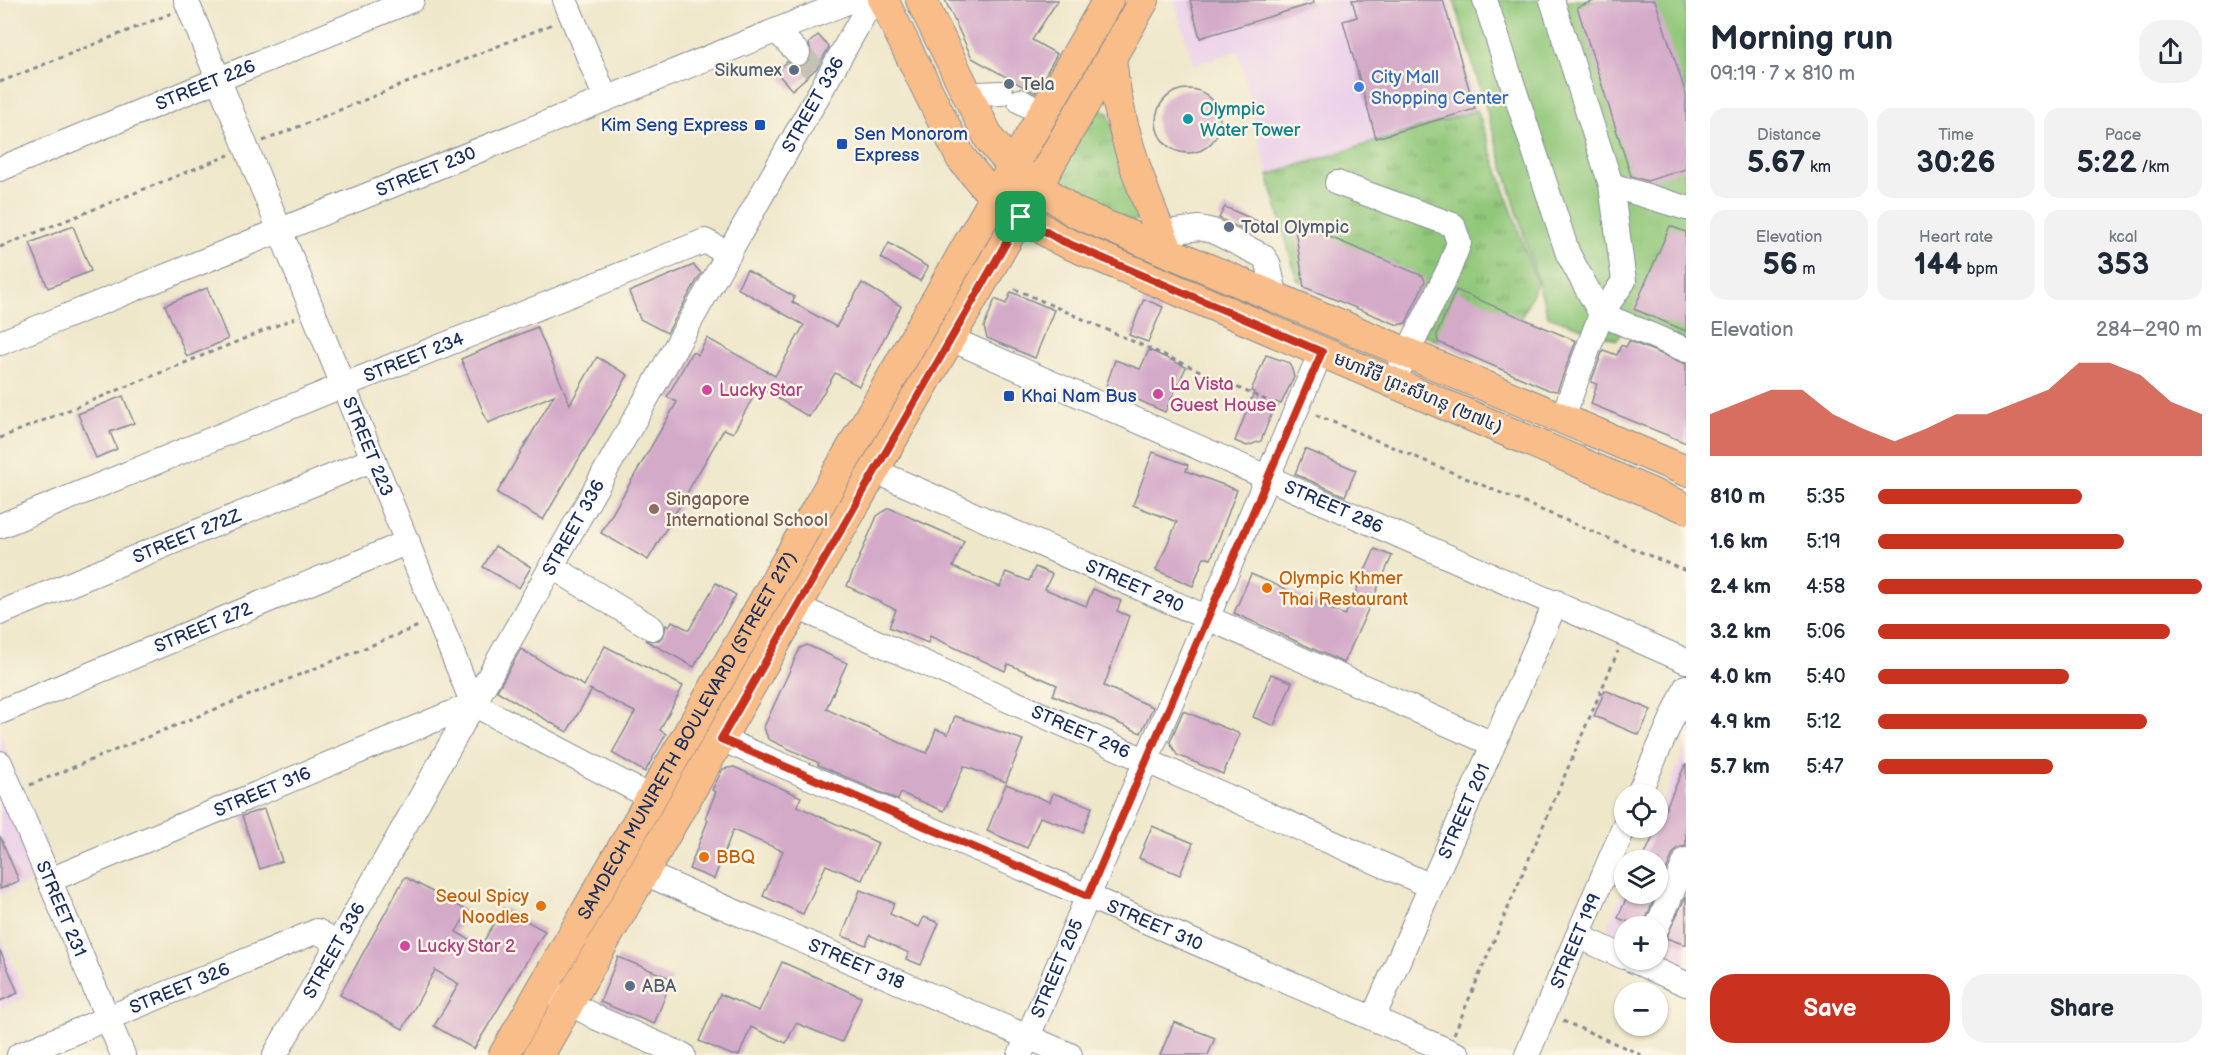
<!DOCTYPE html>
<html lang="en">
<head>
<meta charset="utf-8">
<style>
  :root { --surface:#fff; --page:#f2f2f3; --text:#1f2937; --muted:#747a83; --accent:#c8321e }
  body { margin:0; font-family:"Balsamiq Sans","Noto Sans Khmer",sans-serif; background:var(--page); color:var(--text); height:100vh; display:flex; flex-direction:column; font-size:22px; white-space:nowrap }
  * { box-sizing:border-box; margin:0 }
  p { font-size:20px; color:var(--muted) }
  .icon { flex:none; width:33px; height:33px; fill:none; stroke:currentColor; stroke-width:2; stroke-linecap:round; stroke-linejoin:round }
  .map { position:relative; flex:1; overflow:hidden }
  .sheet { display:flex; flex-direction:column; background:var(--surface); width:540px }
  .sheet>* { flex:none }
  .buttons { position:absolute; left:1614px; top:784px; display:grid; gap:12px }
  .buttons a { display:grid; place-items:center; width:54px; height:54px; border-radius:50%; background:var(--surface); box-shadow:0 2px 4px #0004; font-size:30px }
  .pin { position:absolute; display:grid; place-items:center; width:51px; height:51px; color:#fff; margin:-26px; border-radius:12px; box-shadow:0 3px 9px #0006 }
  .round { display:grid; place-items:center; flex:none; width:63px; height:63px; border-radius:24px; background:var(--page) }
  .overview { display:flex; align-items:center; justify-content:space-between; height:102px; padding:0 24px }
  h1 { font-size:33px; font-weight:600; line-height:45px }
  .figures { display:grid; grid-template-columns:repeat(3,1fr); gap:9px; height:102px; padding:6px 24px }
  .figures div { display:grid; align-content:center; border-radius:15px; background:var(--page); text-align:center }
  .figures b { font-size:30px; font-weight:600 }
  .figures small { font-size:16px; font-weight:400 }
  .figures p { font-size:16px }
  .chart { height:168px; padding:12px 24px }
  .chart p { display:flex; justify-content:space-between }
  .chart svg { width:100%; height:108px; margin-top:6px; fill:var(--accent); opacity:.7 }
  .action { display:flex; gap:12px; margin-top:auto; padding:12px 24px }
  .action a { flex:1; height:69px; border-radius:24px; background:var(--accent); color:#fff; font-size:24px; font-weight:600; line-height:69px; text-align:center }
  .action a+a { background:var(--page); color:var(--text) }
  ul { padding:0 24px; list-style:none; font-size:20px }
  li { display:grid; grid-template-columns:96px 72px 1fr; align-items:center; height:45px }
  li i { height:15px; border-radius:8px; background:var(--accent) }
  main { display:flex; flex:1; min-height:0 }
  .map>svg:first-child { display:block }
  .built { fill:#ecd1ea }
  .grass { fill:url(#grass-tufts); stroke:#567b6c; stroke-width:1.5 }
  .garden { fill:#90c779; stroke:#567b6c; stroke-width:1.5 }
  .building { fill:#d4aac9 }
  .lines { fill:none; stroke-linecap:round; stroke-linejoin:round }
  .minor-tunnel { stroke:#c5c2b4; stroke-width:24; stroke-dasharray:24 12; stroke-linecap:butt }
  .minor-casing { stroke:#858b94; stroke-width:26 }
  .major-casing { stroke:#858b94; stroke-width:32 }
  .path { stroke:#858b94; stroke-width:3; stroke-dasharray:4.5 4.5; stroke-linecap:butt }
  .minor { stroke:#fff; stroke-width:24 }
  .major { stroke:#f8bd89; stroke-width:30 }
  .route-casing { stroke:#fff; stroke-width:12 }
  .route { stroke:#c8321e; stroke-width:8 }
  .service-dot { fill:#5c6f8a; stroke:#fcf5e5; stroke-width:2 }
  .shop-dot { fill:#3f7fe0; stroke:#fcf5e5; stroke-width:2 }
  .culture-dot { fill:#0f9aa8; stroke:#fcf5e5; stroke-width:2 }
  .transit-dot { fill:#1a4fb4; stroke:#fcf5e5; stroke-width:2 }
  .hotel-dot { fill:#d1479c; stroke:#fcf5e5; stroke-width:2 }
  .education-dot { fill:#8d6e63; stroke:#fcf5e5; stroke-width:2 }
  .food-dot { fill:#e8710a; stroke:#fcf5e5; stroke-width:2 }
  .labels { text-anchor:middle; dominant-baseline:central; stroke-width:5; stroke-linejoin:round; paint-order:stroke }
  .service-label { font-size:18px; fill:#4e5e75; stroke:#fcf5e5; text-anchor:start }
  .shop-label { font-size:18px; fill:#366cbe; stroke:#fcf5e5; text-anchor:start }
  .street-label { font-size:18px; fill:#1b2f5e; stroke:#fcf5e5 }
  .culture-label { font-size:18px; fill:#0d838f; stroke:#fcf5e5; text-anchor:start }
  .transit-label { font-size:18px; fill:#164399; stroke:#fcf5e5; text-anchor:start }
  .hotel-label { font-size:18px; fill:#b23c85; stroke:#fcf5e5; text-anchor:start }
  .education-label { font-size:18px; fill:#785e54; stroke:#fcf5e5; text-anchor:start }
  .food-label { font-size:18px; fill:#c56008; stroke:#fcf5e5; text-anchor:start }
</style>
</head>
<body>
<main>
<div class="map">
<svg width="1686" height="1055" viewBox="0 0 1686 1055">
  <defs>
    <pattern id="grass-tufts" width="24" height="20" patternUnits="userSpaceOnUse" patternTransform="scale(1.5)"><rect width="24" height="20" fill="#90c779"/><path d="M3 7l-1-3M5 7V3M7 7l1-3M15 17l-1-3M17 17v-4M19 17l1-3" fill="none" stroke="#75a266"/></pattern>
  </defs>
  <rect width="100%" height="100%" fill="#fcf5e5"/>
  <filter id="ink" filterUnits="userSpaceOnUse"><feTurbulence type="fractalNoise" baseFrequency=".0167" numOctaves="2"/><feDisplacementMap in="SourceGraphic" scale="12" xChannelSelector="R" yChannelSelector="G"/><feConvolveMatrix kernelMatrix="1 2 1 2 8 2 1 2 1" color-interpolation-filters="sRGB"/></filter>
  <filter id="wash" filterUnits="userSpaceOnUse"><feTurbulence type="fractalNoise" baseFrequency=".008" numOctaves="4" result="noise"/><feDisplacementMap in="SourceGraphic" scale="24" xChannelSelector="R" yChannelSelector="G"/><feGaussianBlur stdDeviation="1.35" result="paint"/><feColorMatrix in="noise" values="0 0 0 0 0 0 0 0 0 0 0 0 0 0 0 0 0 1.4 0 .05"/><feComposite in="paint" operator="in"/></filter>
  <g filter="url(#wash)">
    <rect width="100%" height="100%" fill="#efe7ca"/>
    <g class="built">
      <path d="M1174,0H1449L1477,110L1268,175L1238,51L1193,64Z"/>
      <path d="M0,734L56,871L0,895Z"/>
      <path d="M1686,747V963L1658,951V927H1624V936L1607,929L1624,889V894H1658V861H1637L1651,828H1658V813Z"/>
      <path d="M0,934L26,997L0,1008Z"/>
    </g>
    <g class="grass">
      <path d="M1100,108L1108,113L1139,210L1137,220L1125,223L1053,186L1092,114Z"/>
      <path d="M1477,110L1537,284L1498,367L1297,280L1268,175Z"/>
    </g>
    <path class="garden" d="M1454,0H1686V341L1629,318L1617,340L1548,316Z"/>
    <g id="blocks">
      <g class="building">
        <path d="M945,0H1058L1032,40L1057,54L1035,93L972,58Z"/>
        <path d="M1190,0H1313L1314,3L1200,38Z"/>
        <path d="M1352,0H1443L1475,109L1376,138L1343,21L1357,17Z"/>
        <path d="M1597,0H1655L1686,94V169L1647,181L1631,176L1577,7Z"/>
        <path d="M818,35L829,47L817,68L792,90L776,72L787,62L795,67L807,64L812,56L809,43Z"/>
        <circle cx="1188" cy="121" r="32"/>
        <path d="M1225,207L1257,221L1251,234L1219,218Z"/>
        <path d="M1294,222L1423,276L1425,281L1406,323L1398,325L1304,287Z"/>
        <path d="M73,226L91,271L48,288L30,243Z"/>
        <path d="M1670,226L1686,232V331L1634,309Z"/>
        <path d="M889,243L928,267L920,281L881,258Z"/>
        <path d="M694,265L701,273L667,333L640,319L629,292Z"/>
        <path d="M747,270L795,297L792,302L836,327L862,283L901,306L859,386L835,373L809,417L759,387L733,433L724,429L648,560L601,533L677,402L667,397L692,352L698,355L707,338L775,376L804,325L737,288Z"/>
        <path d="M207,288L228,339L187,357L165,305Z"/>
        <path d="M1456,290L1576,341L1557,391L1549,390L1438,342L1437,334Z"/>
        <path d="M1011,292L1054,310L1035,358L987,338L984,327L995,299L1006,304Z"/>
        <path d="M1144,299L1163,307L1148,342L1129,335Z"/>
        <path d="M537,327L570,404L597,357L628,375L543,520L497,493L554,395L488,423L461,359Z"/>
        <path d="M1629,341L1686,364V443L1591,404L1597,384L1591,382L1603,350L1617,355L1621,345L1626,347Z"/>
        <path d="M1149,350L1186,367L1165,412L1125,394L1124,396L1105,389L1115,360L1140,369Z"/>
        <path d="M1266,355L1290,363L1294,377L1281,404L1276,402L1261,441L1247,446L1235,441L1254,392L1251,391Z"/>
        <path d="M123,396L134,423L110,432L117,449L96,458L78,414Z"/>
        <path d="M1305,449L1356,470L1345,496L1295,474Z"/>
        <path d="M1153,452L1188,465L1186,471L1237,490L1211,559L1204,557L1193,586L1156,570L1177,522L1133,505Z"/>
        <path d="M889,508L964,541L953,567L1000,587L1006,572L1029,581L1035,567L1052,574L1045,589L1086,606L1093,589L1121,601L1117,611L1129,616L1104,686L1153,707L1141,733L1053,695L1057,685L1008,664L1005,671L930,636L928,643L889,627L896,610L847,586L877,516Z"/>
        <path d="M495,546L531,567L519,588L483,567Z"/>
        <path d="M1375,549L1392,556L1344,663L1234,613L1251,574L1345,615Z"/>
        <path d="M716,583L736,595L694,667L645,640H659L664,635L666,625L669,627L672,621L689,630Z"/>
        <path d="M807,645L847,663L826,709L903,744L927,753L936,729L948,734L955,716L1023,740L1006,782L964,766L944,811L901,793L898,800L818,765L819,763L768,739L764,727L800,648Z"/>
        <path d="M605,646L683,686L660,730L666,734L645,772L612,753L635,712L589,689L592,690L567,732L497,691L521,649L584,686Z"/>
        <path d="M1271,674L1292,682L1274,726L1253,717Z"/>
        <path d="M1605,690L1651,710L1639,735L1594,716Z"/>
        <path d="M1183,711L1240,734L1223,774L1177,755L1170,742Z"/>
        <path d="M1686,763V846L1678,848L1673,854L1658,890V861H1642Z"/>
        <path d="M734,767L801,797L797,806L878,843L862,880L826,865L803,914L763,896L783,851L733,830L714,879L689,869L708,820L705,818L716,792L712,790L723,769Z"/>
        <path d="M1006,784L1050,802L1053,793L1092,807L1083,832L1040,817L1027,848L987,831Z"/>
        <path d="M264,809L282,861L260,869L242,816Z"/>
        <path d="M1152,826L1193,843L1180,875L1139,858Z"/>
        <path d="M0,836L19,881L0,889Z"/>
        <path d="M405,877L468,911L456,932L481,946L503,908L545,931L474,1049L434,1026L459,984L435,970L403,1029L340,995Z"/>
        <path d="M860,890L894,903L890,914L919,927L924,917L939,923L921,965L906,959L909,953L870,935L866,945L842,936Z"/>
        <path d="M1628,894H1656L1643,927L1618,918Z"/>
        <path d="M1686,896V945L1666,938Z"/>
        <path d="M0,950L18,993L0,1001Z"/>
        <path d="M618,957L672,979L654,1024L600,1002Z"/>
        <path d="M782,962L861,997L842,1042L796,1023L786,1043L751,1027L739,1055H732L699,1041L720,994L759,1011Z"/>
        <path d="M1174,1022L1215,1038L1208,1055H1160Z"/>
      </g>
    </g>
  </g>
  <g filter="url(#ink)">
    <use href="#blocks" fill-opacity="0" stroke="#858b94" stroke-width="1.5"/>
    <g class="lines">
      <path class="minor-tunnel" d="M798,53L814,69"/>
      <defs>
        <g id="minor">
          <path id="s1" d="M186,0L473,704L652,798"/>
          <path d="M565,0L606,99"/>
          <path d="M1485,0L1568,254L1601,314L1686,350"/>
          <path d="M1552,0L1611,185L1624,281L1601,314L1562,419"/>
          <path d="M777,31L798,53"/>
          <path d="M969,97L978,94L1001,93"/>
          <path d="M1020,101L1044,114"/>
          <path id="s2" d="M0,169L412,0"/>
          <path d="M1337,183L1453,225L1459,243L1449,269L1393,382"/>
          <path d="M1611,185L1686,208"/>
          <path d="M1146,235L1199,228L1213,231L1263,256L1268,263L1276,298"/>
          <path id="s3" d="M951,339L1686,661"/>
          <path id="s4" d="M0,343L852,0"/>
          <path id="s5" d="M875,471L1493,744"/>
          <path id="s6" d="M0,526L344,385L705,241L729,254"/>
          <path d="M551,566L652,628"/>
          <path id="s7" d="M797,607L1431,886"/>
          <path id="s8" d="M0,613L374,459"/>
          <path id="s9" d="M0,712L408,542"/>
          <path id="s10" d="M721,739L1458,1055"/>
          <path id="s11" d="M0,763L123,1055"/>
          <path d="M1638,795L1686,687"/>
          <path id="s12" d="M644,873L1070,1055"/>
          <path id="s13" d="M50,880L473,704"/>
          <path d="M1657,927L1686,860"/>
          <path d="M1578,936L1624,957"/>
          <path d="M1632,960L1686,984"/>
          <path d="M543,988L597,1018L683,1055"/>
          <path id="s14" d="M1373,1018L1556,602"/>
          <path id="s15" d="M19,1055L317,931L338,943"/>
          <path id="s16" d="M275,1055L872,0"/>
          <path id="s17" d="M1020,1055L1321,352"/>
          <path id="s18" d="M1527,1055L1624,827"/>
        </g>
        <g id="major">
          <path d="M883,0L961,158L996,200L1060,240L1686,508"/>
          <path d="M921,0L990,140L1014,168L1074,212L1686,471"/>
          <path d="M1111,58C1117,122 1142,192 1168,250"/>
          <path id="s19" d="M504,1055L1108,0"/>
          <path d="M539,1055L1144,0"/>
        </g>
      </defs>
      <use href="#minor" class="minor-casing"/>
      <use href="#major" class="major-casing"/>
      <g class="path">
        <path d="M0,82L172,13"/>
        <path d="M263,141L555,23"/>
        <path d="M0,247L229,155"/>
        <path d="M1015,289L1279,406"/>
        <path d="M1316,415L1686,571"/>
        <path d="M0,438L295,318"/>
        <path d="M30,785L421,625"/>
        <path d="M1563,1021L1642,1055"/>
        <path d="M1454,1034L1618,651"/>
      </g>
      <use href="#minor" class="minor"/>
      <use href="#major" class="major"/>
    </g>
  </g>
  <g class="lines" filter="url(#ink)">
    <defs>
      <path id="route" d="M1021,217L1060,240L1322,352L1088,896L721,739Z"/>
    </defs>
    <use href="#route" class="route-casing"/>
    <use href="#route" class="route"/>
  </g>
  <g class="service-dot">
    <circle cx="794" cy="70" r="6"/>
    <circle cx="1009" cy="84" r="6"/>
    <circle cx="1229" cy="227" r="6"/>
    <circle cx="630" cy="986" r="6"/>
  </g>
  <circle class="shop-dot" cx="1359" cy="87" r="6"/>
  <circle class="culture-dot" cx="1188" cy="119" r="6"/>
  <g class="transit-dot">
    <rect x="754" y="119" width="12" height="12" rx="3"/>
    <rect x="836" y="138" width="12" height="12" rx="3"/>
    <rect x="1003" y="390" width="12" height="12" rx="3"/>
  </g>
  <g class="hotel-dot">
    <circle cx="707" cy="390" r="6"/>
    <circle cx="1158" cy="394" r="6"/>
    <circle cx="405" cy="946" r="6"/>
  </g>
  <circle class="education-dot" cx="654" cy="509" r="6"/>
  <g class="food-dot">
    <circle cx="1267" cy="588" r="6"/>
    <circle cx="704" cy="857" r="6"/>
    <circle cx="541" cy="906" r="6"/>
  </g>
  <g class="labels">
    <g class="service-label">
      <text x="782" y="70" text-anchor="end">Sikumex</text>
      <text x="1021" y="84">Tela</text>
      <text x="1241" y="227">Total Olympic</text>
      <text x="642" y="986">ABA</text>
    </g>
    <g class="shop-label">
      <text x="1371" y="77">City Mall<tspan x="1371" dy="21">Shopping Center</tspan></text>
    </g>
    <g class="street-label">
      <text stroke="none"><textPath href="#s2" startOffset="222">STREET 226</textPath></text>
      <text stroke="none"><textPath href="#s16" startOffset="1092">STREET 336</textPath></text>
      <text stroke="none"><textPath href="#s4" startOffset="459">STREET 230</textPath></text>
      <text stroke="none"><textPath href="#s6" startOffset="447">STREET 234</textPath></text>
      <text transform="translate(1418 393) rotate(23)">មហាវិថី ព្រះសីហនុ (២៧៤)</text>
      <text stroke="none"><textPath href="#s1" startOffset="482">STREET 223</textPath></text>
      <text stroke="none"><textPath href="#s3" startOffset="418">STREET 286</textPath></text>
      <text stroke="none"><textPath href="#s16" startOffset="606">STREET 336</textPath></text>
      <text stroke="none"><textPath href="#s8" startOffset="202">STREET 272Z</textPath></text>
      <text stroke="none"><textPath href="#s5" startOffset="284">STREET 290</textPath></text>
      <text stroke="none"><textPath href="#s9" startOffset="220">STREET 272</textPath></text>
      <text stroke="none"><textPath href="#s7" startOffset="310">STREET 296</textPath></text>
      <text stroke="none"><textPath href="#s19" startOffset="368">SAMDECH MUNIRETH BOULEVARD (STREET 217)</textPath></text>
      <text stroke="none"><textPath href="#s13" startOffset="230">STREET 316</textPath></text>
      <text stroke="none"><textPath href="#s14" startOffset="226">STREET 201</textPath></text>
      <text stroke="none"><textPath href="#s11" startOffset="158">STREET 231</textPath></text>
      <text stroke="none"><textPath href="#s10" startOffset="472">STREET 310</textPath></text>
      <text stroke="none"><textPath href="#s18" startOffset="124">STREET 199</textPath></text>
      <text stroke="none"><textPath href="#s16" startOffset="120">STREET 336</textPath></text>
      <text stroke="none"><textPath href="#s12" startOffset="231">STREET 318</textPath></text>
      <text stroke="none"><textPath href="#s17" startOffset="94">STREET 205</textPath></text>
      <text stroke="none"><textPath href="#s15" startOffset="174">STREET 326</textPath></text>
    </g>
    <g class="culture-label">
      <text x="1200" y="109">Olympic<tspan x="1200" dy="21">Water Tower</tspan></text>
    </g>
    <g class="transit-label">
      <text x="748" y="125" text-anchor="end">Kim Seng Express</text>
      <text x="854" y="134">Sen Monorom<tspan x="854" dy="21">Express</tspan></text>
      <text x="1021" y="396">Khai Nam Bus</text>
    </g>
    <g class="hotel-label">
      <text x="1170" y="384">La Vista<tspan x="1170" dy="21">Guest House</tspan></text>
      <text x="719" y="390">Lucky Star</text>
      <text x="417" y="946">Lucky Star 2</text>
    </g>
    <g class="education-label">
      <text x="666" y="499">Singapore<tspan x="666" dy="21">International School</tspan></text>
    </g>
    <g class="food-label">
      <text x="1279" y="578">Olympic Khmer<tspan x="1279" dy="21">Thai Restaurant</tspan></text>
      <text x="716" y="857">BBQ</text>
      <text x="529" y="896" text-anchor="end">Seoul Spicy<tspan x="529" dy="21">Noodles</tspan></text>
    </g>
  </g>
</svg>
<div class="buttons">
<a><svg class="icon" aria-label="locate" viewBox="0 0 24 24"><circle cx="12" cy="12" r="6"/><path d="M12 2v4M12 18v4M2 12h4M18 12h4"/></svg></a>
<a><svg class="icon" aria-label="layers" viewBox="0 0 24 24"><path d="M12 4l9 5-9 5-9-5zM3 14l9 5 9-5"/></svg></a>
<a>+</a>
<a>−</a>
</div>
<div class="pin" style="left:1021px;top:217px;background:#1e9e55"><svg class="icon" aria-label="arrive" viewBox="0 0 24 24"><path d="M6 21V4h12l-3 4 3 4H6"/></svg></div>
</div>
<section class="sheet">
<div class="overview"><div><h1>Morning run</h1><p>09:19 · 7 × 810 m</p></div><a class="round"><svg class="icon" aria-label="share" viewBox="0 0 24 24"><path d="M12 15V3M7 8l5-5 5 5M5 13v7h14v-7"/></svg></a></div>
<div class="figures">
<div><p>Distance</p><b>5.67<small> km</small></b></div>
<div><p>Time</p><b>30:26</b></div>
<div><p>Pace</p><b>5:22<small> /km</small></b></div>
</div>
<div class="figures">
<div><p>Elevation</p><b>56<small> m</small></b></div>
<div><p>Heart rate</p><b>144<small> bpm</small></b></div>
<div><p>kcal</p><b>353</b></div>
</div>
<div class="chart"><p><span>Elevation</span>284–290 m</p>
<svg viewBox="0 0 160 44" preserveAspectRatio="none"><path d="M0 44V27L10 22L20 17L30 17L40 27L50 33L60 38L70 33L80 27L90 27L100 22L110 17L120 6L130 6L140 11L150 22L160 27V44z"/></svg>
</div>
<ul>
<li><b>810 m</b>5:35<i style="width:63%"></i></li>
<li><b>1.6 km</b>5:19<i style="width:76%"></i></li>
<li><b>2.4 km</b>4:58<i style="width:100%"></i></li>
<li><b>3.2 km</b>5:06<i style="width:90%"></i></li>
<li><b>4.0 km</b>5:40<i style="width:59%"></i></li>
<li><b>4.9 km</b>5:12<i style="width:83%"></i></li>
<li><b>5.7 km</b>5:47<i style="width:54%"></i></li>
</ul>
<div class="action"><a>Save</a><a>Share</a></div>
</section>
</main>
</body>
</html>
